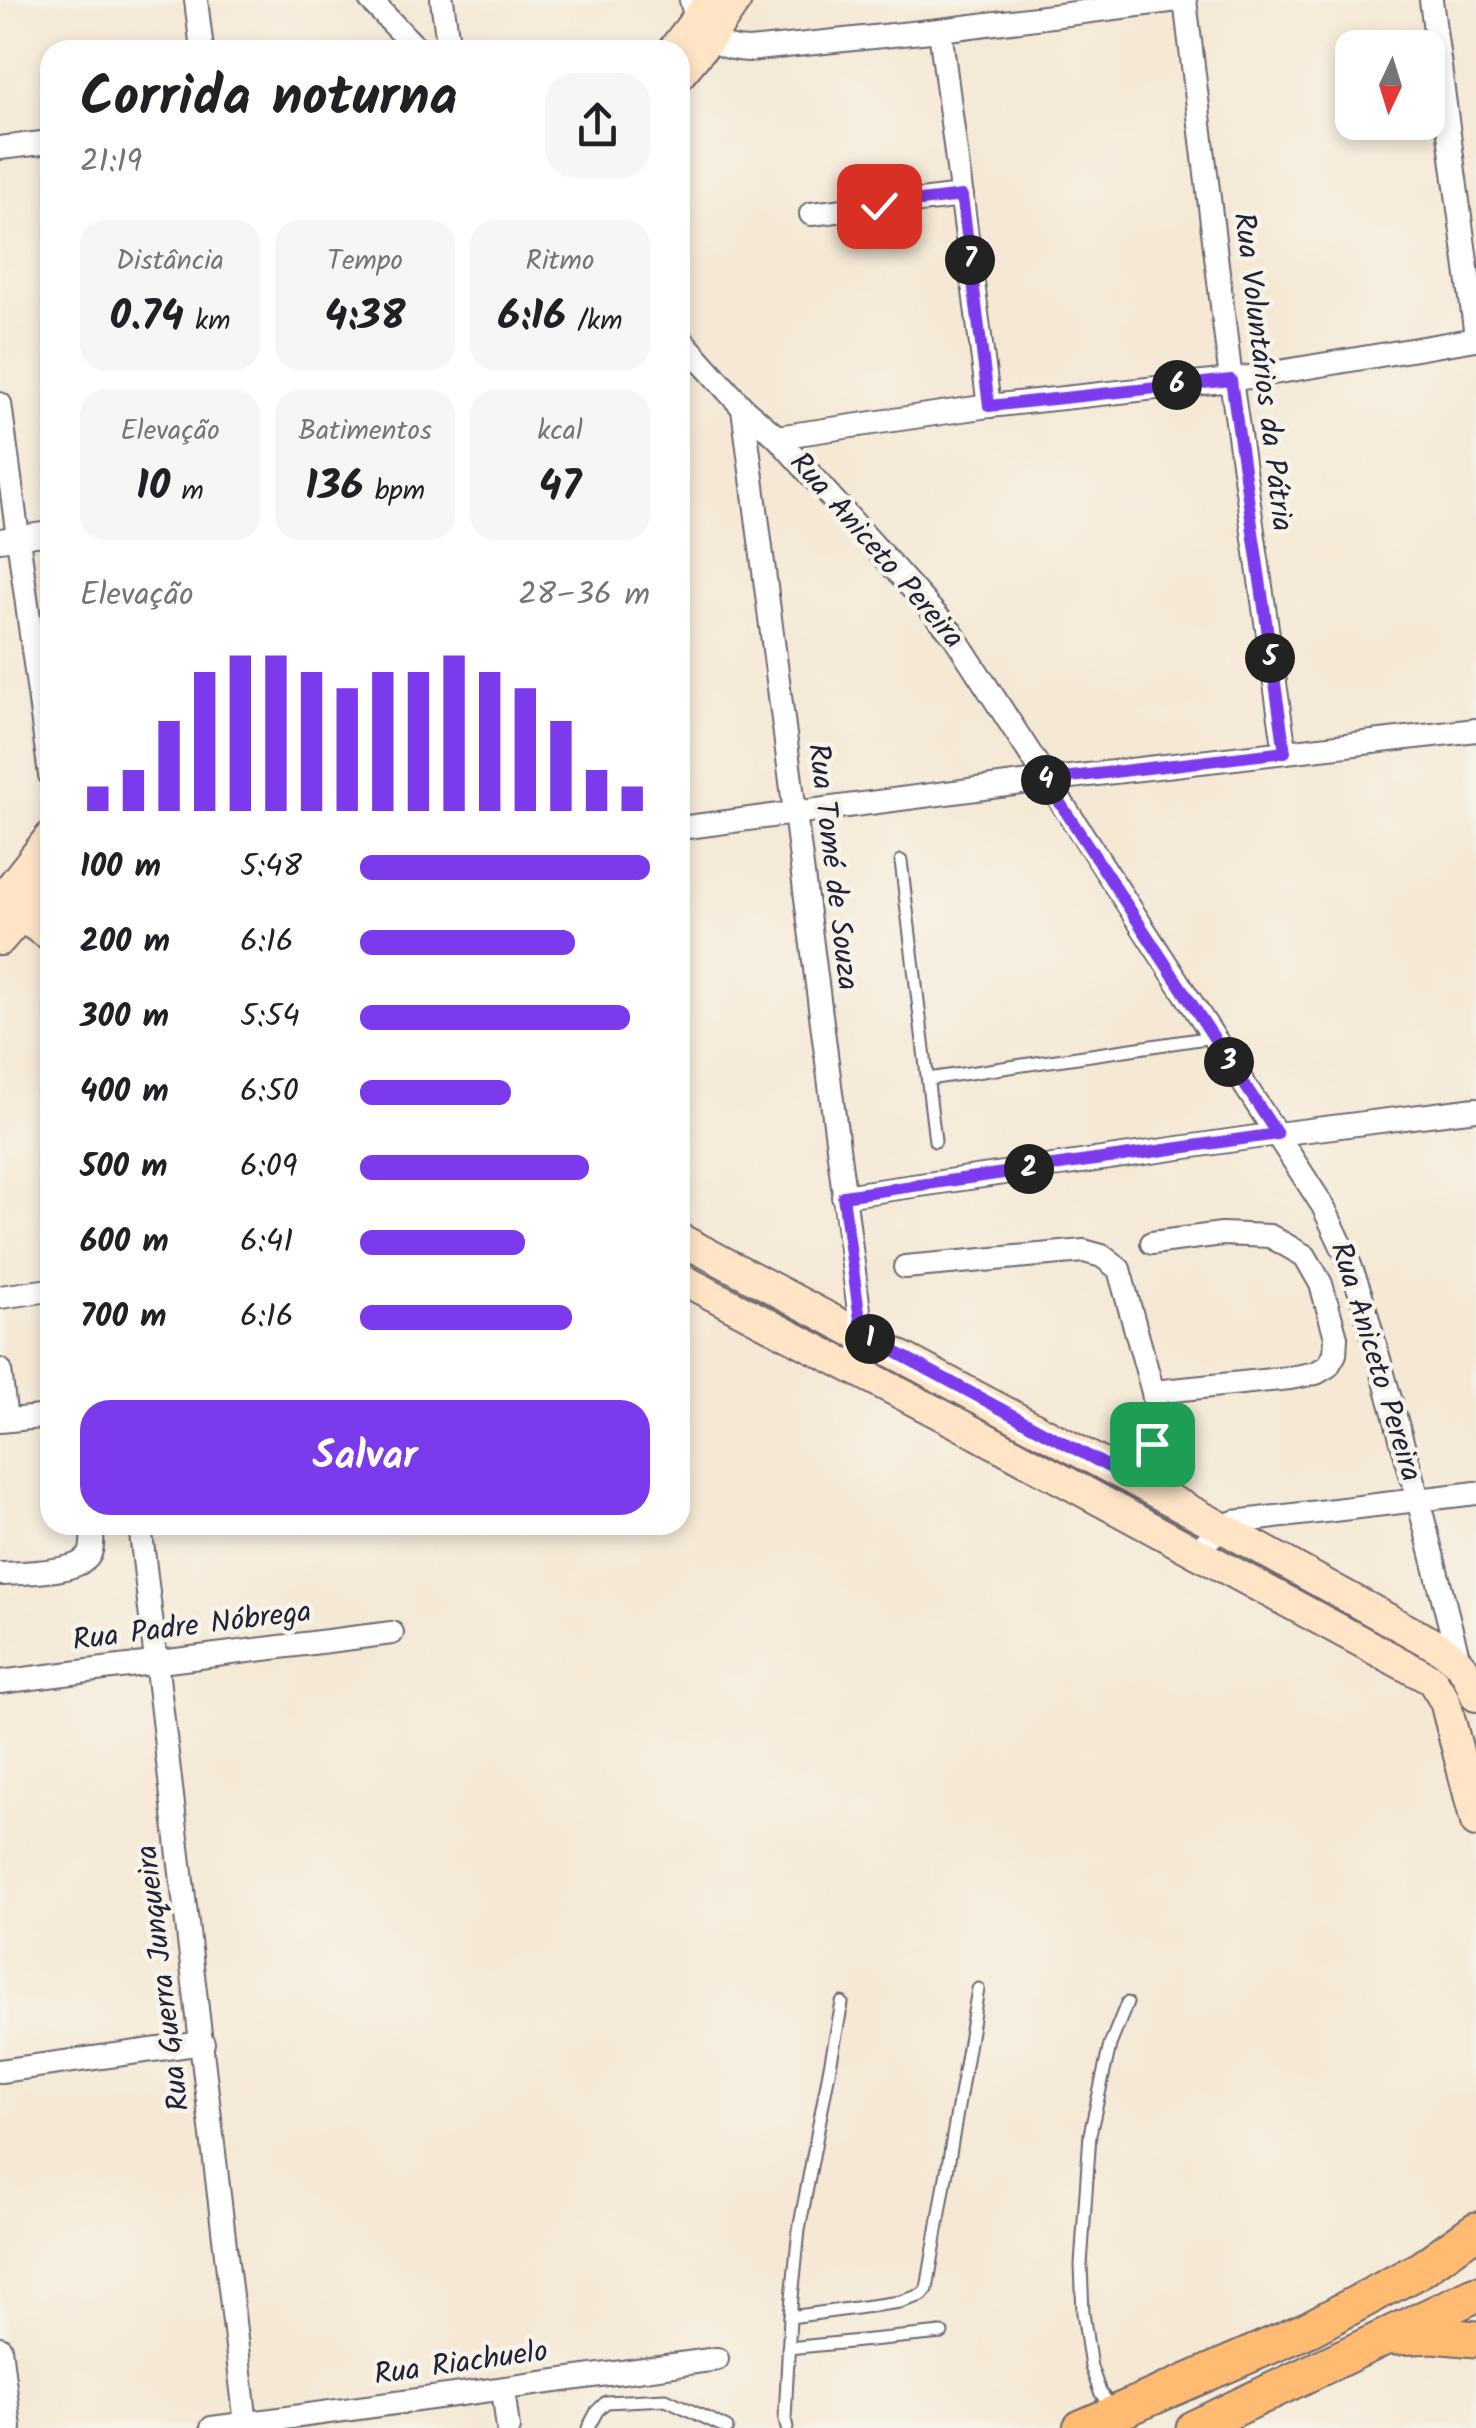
<!DOCTYPE html>
<html lang="pt">
<head>
<meta charset="utf-8">
<style>
  :root { --surface:#fff; --page:#f6f6f6; --text:#202124; --muted:#757577; --accent:#7c3aed }
  body { margin:0; font-family:Kalam,sans-serif; background:var(--page); color:var(--text); height:100vh; display:flex; flex-direction:column; font-size:38px; white-space:nowrap }
  * { box-sizing:border-box; margin:0 }
  p { font-size:32px; color:var(--muted) }
  .icon { flex:none; width:55px; height:55px; fill:none; stroke:currentColor; stroke-width:2; stroke-linecap:round; stroke-linejoin:round }
  .map { position:relative; flex:1; overflow:hidden }
  .details { position:absolute; left:40px; top:40px; width:650px; height:1495px; display:flex; flex-direction:column; background:var(--surface); border-radius:30px; box-shadow:0 5px 15px #0003 }
  .details>* { flex:none }
  .needle { width:65px; rotate:184deg }
  .buttons { position:absolute; left:1335px; top:30px; display:grid; gap:20px }
  .buttons a { display:grid; place-items:center; width:110px; height:110px; border-radius:20px; background:var(--surface); box-shadow:0 5px 15px #0003; font-size:50px }
  .pin { position:absolute; display:grid; place-items:center; width:85px; height:85px; color:#fff; margin:-42px; border-radius:20px; box-shadow:0 5px 15px #0006 }
  .km { position:absolute; width:50px; height:50px; margin:-25px; border-radius:50%; background:#222; color:#fff; font-size:28px; line-height:50px; text-align:center }
  .round { display:grid; place-items:center; flex:none; width:105px; height:105px; border-radius:30px; background:var(--page) }
  .head { display:flex; align-items:center; justify-content:space-between; height:170px; padding:0 40px }
  h1 { font-size:55px; font-weight:600; line-height:75px }
  .figures { display:grid; grid-template-columns:repeat(3,1fr); gap:15px; height:170px; padding:10px 40px }
  .figures div { display:grid; align-content:center; border-radius:25px; background:var(--page); text-align:center }
  .figures b { font-size:42px; font-weight:600 }
  .figures small { font-size:28px; font-weight:400 }
  .figures p { font-size:28px }
  .chart { height:280px; padding:20px 40px }
  .chart p { display:flex; justify-content:space-between }
  .chart svg { width:100%; height:180px; margin-top:10px; stroke:var(--accent); stroke-width:6 }
  .primary-button { display:flex; gap:20px; margin-top:auto; padding:20px 40px }
  .primary-button a { flex:1; height:115px; border-radius:30px; background:var(--accent); color:#fff; font-size:40px; font-weight:600; line-height:115px; text-align:center }
  ul { padding:0 40px; list-style:none; font-size:32px }
  li { display:grid; grid-template-columns:160px 120px 1fr; align-items:center; height:75px }
  li i { height:25px; border-radius:12px; background:var(--accent) }
  .map>svg:first-child { display:block }
  .lines { fill:none; stroke-linecap:round; stroke-linejoin:round }
  .lane-casing { stroke:#6c6771; stroke-width:15 }
  .street-casing { stroke:#6c6771; stroke-width:26 }
  .secondary-casing { stroke:#6c6771; stroke-width:34 }
  .primary-casing { stroke:#6c6771; stroke-width:39 }
  .lane { stroke:#fff; stroke-width:11 }
  .street { stroke:#fff; stroke-width:22 }
  .secondary { stroke:#ffe4c6; stroke-width:30 }
  .primary { stroke:#ffbb71; stroke-width:35 }
  .route-casing { stroke:#fff; stroke-width:20 }
  .route { stroke:#7c3aed; stroke-width:12 }
  .labels { text-anchor:middle; dominant-baseline:central; stroke-width:9; stroke-linejoin:round; paint-order:stroke }
  .street-label { font-size:30px; fill:#22223b; stroke:#f7f3e8 }
</style>
</head>
<body>
<div class="map">
<svg width="1476" height="2428" viewBox="0 0 1476 2428">
  <rect width="100%" height="100%" fill="#f7f3e8"/>
  <filter id="ink" filterUnits="userSpaceOnUse"><feTurbulence type="fractalNoise" baseFrequency=".01" numOctaves="2"/><feDisplacementMap in="SourceGraphic" scale="20" xChannelSelector="R" yChannelSelector="G"/><feConvolveMatrix kernelMatrix="1 2 1 2 8 2 1 2 1" color-interpolation-filters="sRGB"/></filter>
  <filter id="wash" filterUnits="userSpaceOnUse"><feTurbulence type="fractalNoise" baseFrequency=".0048" numOctaves="4" result="noise"/><feDisplacementMap in="SourceGraphic" scale="40" xChannelSelector="R" yChannelSelector="G"/><feGaussianBlur stdDeviation="2.25" result="paint"/><feColorMatrix in="noise" values="0 0 0 0 0 0 0 0 0 0 0 0 0 0 0 0 0 1.4 0 .05"/><feComposite in="paint" operator="in"/></filter>
  <g filter="url(#wash)">
    <rect width="100%" height="100%" fill="#f5e8d4"/>
  </g>
  <g filter="url(#ink)">
    <g class="lines">
      <defs>
        <g id="lane">
          <path d="M901,861L935,1141"/>
          <path d="M928,1079L1213,1037"/>
          <path d="M790,2317L900,2302L922,2295L927,2289L978,1989"/>
          <path d="M788,2348L942,2333"/>
          <path d="M1113,2410L1100,2392L1091,2367L1083,2313L1081,2265L1090,2134L1110,2045L1127,2003"/>
          <path d="M588,2428L597,2411L606,2402L666,2399L727,2428"/>
          <path d="M787,2428L785,2419L790,2317L799,2230L842,2003"/>
        </g>
        <g id="street">
          <path d="M196,0L202,50"/>
          <path d="M370,0L418,50"/>
          <path d="M442,0L449,50"/>
          <path d="M691,0C699,34 714,49 749,50L940,30L1178,0"/>
          <path d="M1185,0L1231,380L1285,752"/>
          <path d="M1431,0L1476,336"/>
          <path d="M940,30L989,406"/>
          <path d="M0,148L50,142"/>
          <path d="M811,214L962,196"/>
          <path d="M680,338L743,408L777,437L952,633L1323,1206L1347,1257L1361,1295L1418,1499L1459,1661"/>
          <path d="M0,404L50,775"/>
          <path d="M743,408L862,1334L860,1347"/>
          <path d="M777,437L989,406L1231,380L1476,339"/>
          <path d="M0,540L50,533"/>
          <path d="M680,828L1045,780L1476,730"/>
          <path d="M843,1196L1277,1134L1476,1109"/>
          <path d="M1152,1243L1222,1234L1270,1236L1305,1256L1321,1284L1336,1337L1335,1354L1328,1366L1316,1373L1290,1378L1153,1392"/>
          <path d="M905,1267L1084,1251L1102,1256L1119,1269L1153,1392L1156,1417L1152,1445L1131,1479"/>
          <path d="M0,1297L50,1290"/>
          <path d="M0,1370L6,1420"/>
          <path d="M0,1421L50,1416"/>
          <path d="M140,1525L246,2424"/>
          <path d="M1195,1553L1221,1527L1234,1522L1476,1493"/>
          <path d="M0,1574C20,1573 75,1573 88,1557C94,1549 92,1535 92,1525"/>
          <path d="M0,1682L392,1633"/>
          <path d="M0,2071L203,2043"/>
          <path d="M0,2348L10,2428"/>
          <path d="M503,2389L508,2428"/>
          <path d="M212,2428L717,2359"/>
        </g>
        <g id="secondary">
          <path d="M673,50L711,0"/>
          <path d="M680,74L710,38L736,0"/>
          <path d="M0,901L50,837"/>
          <path d="M7,908L50,935"/>
          <path d="M0,940L50,882"/>
          <path d="M680,1239L1221,1527L1440,1648C1462,1663 1467,1671 1476,1696"/>
          <path d="M680,1278L961,1425L1432,1680L1445,1701L1476,1822"/>
        </g>
        <g id="primary">
          <path d="M1395,2337L1433,2335L1476,2339"/>
          <path d="M1081,2428L1309,2329L1421,2269L1476,2230"/>
          <path d="M1194,2428L1476,2294"/>
        </g>
      </defs>
      <use href="#lane" class="lane-casing"/>
      <use href="#street" class="street-casing"/>
      <use href="#secondary" class="secondary-casing"/>
      <use href="#primary" class="primary-casing"/>
      <use href="#lane" class="lane"/>
      <use href="#street" class="street"/>
      <use href="#secondary" class="secondary"/>
      <use href="#primary" class="primary"/>
    </g>
  </g>
  <g class="lines" filter="url(#ink)">
    <defs>
      <path id="route" d="M879,206L962,196L989,406L1231,380L1285,752L1045,780L1277,1134L843,1196L862,1334L1131,1479L1152,1444"/>
    </defs>
    <use href="#route" class="route-casing"/>
    <use href="#route" class="route"/>
  </g>
  <g class="labels">
    <g class="street-label">
      <text transform="translate(1262 372) rotate(83)">Rua Voluntários da Pátria</text>
      <text transform="translate(876 551) rotate(49)">Rua Aniceto Pereira</text>
      <text transform="translate(832 867) rotate(83)">Rua Tomé de Souza</text>
      <text transform="translate(1375 1362) rotate(73)">Rua Aniceto Pereira</text>
      <text transform="translate(192 1627) rotate(-7)">Rua Padre Nóbrega</text>
      <text transform="translate(164 1978) rotate(-97)">Rua Guerra Junqueira</text>
      <text transform="translate(461 2364) rotate(-8)">Rua Riachuelo</text>
    </g>
  </g>
</svg>
<div class="buttons">
<a><svg class="needle" viewBox="-14 -14 28 28"><path d="M0-13l5 13h-10z" fill="#e53935"/><path d="M0 13l5-13h-10z" fill="#757577"/></svg></a>
</div>
<div class="pin" style="left:1152px;top:1444px;background:#1e9e55"><svg class="icon" aria-label="arrive" viewBox="0 0 24 24"><path d="M6 21V4h12l-3 4 3 4H6"/></svg></div>
<div class="pin" style="left:879px;top:206px;background:#d93025"><svg class="icon" aria-label="check" viewBox="0 0 24 24"><path d="M5 12l5 5 9-10"/></svg></div>
<b class="km" style="left:870px;top:1339px">1</b>
<b class="km" style="left:1029px;top:1169px">2</b>
<b class="km" style="left:1229px;top:1062px">3</b>
<b class="km" style="left:1046px;top:780px">4</b>
<b class="km" style="left:1270px;top:658px">5</b>
<b class="km" style="left:1177px;top:385px">6</b>
<b class="km" style="left:970px;top:260px">7</b>
<section class="details">
<div class="head"><div><h1>Corrida noturna</h1><p>21:19</p></div><a class="round"><svg class="icon" aria-label="share" viewBox="0 0 24 24"><path d="M12 15V3M7 8l5-5 5 5M5 13v7h14v-7"/></svg></a></div>
<div class="figures">
<div><p>Distância</p><b>0.74<small> km</small></b></div>
<div><p>Tempo</p><b>4:38</b></div>
<div><p>Ritmo</p><b>6:16<small> /km</small></b></div>
</div>
<div class="figures">
<div><p>Elevação</p><b>10<small> m</small></b></div>
<div><p>Batimentos</p><b>136<small> bpm</small></b></div>
<div><p>kcal</p><b>47</b></div>
</div>
<div class="chart"><p><span>Elevação</span>28–36 m</p>
<svg viewBox="0 0 160 44" preserveAspectRatio="none"><path d="M5 44V38M15 44V34M25 44V22M35 44V10M45 44V6M55 44V6M65 44V10M75 44V14M85 44V10M95 44V10M105 44V6M115 44V10M125 44V14M135 44V22M145 44V34M155 44V38"/></svg>
</div>
<ul>
<li><b>100 m</b>5:48<i style="width:100%"></i></li>
<li><b>200 m</b>6:16<i style="width:74%"></i></li>
<li><b>300 m</b>5:54<i style="width:93%"></i></li>
<li><b>400 m</b>6:50<i style="width:52%"></i></li>
<li><b>500 m</b>6:09<i style="width:79%"></i></li>
<li><b>600 m</b>6:41<i style="width:57%"></i></li>
<li><b>700 m</b>6:16<i style="width:73%"></i></li>
</ul>
<div class="primary-button"><a>Salvar</a></div>
</section>
</div>
</body>
</html>
